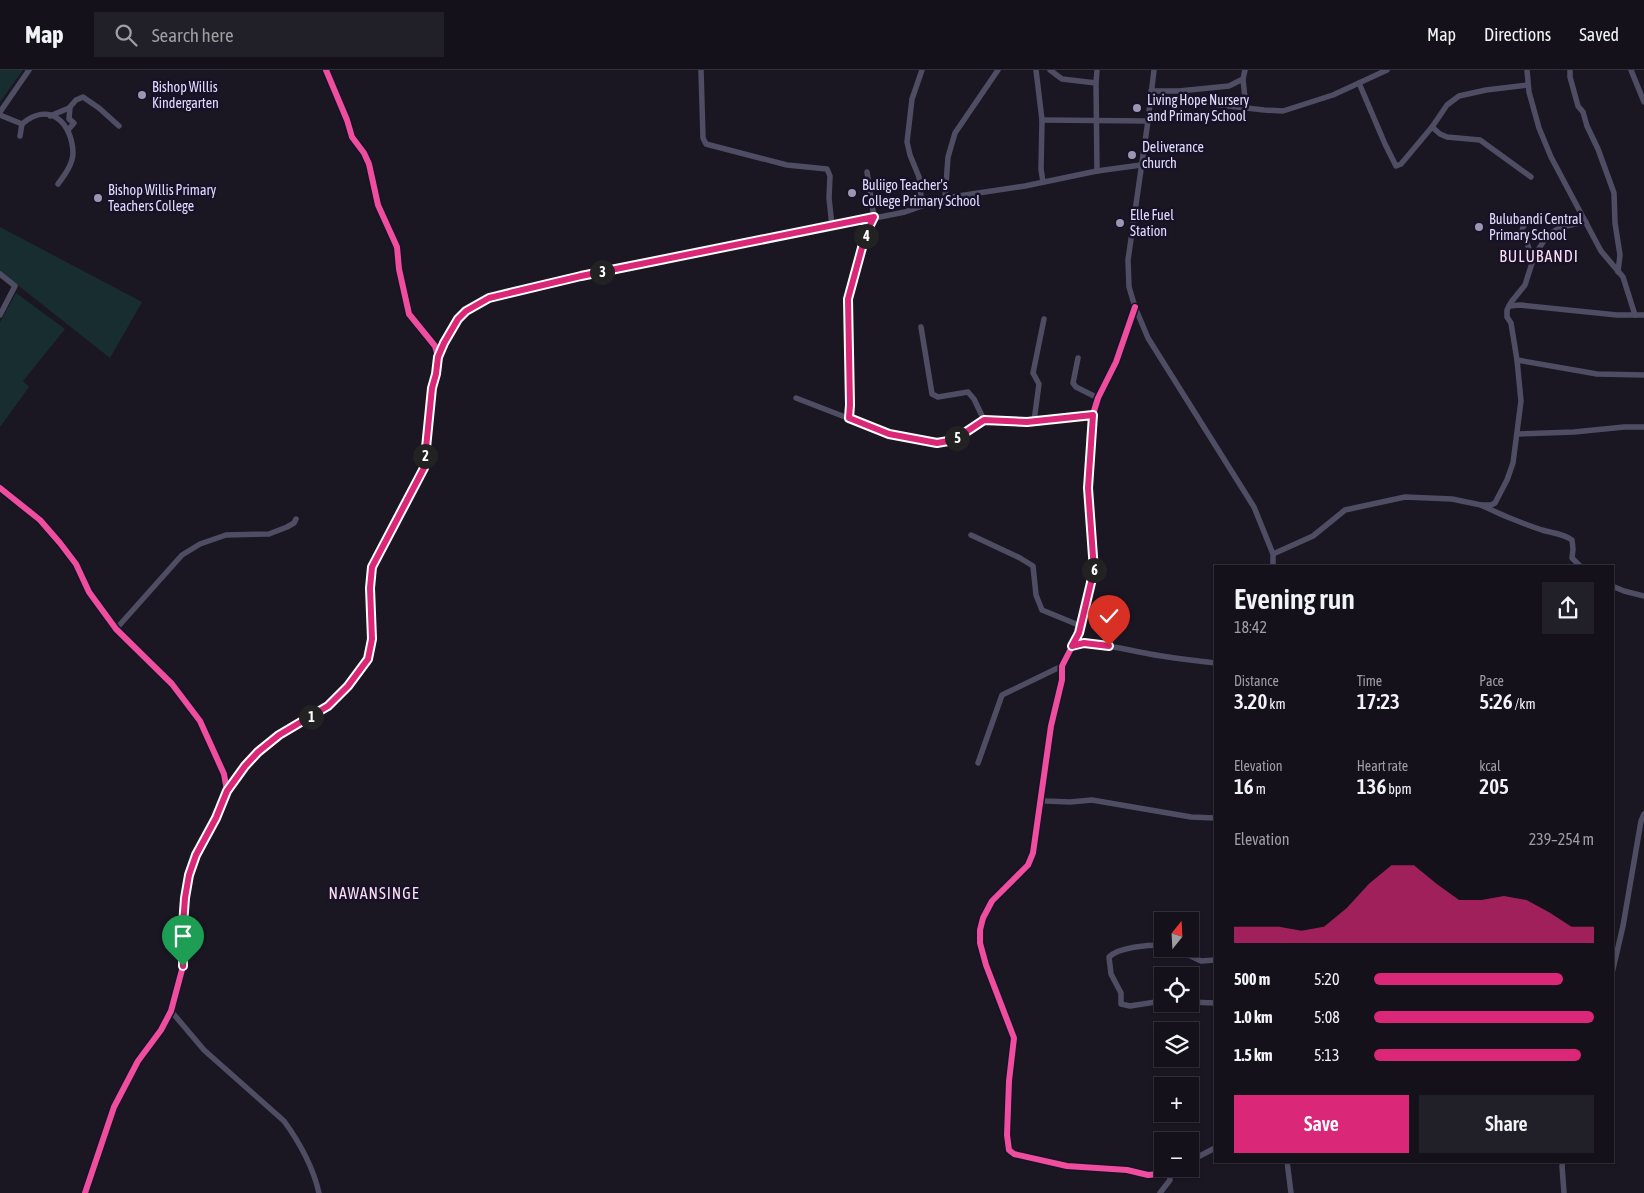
<!DOCTYPE html>
<html lang="en">
<head>
<meta charset="utf-8">
<style>
  :root { --surface:#14111a; --page:#211f27; --text:#f1f3f6; --muted:#9d9da2; --line:#333139; --accent:#db2777 }
  body { margin:0; font-family:"Asap Condensed",sans-serif; background:var(--page); color:var(--text); height:100vh; display:flex; flex-direction:column; font-size:19px; white-space:nowrap }
  * { box-sizing:border-box; margin:0 }
  p { font-size:16px; color:var(--muted) }
  .icon { flex:none; width:28px; height:28px; fill:none; stroke:currentColor; stroke-width:2; stroke-linecap:round; stroke-linejoin:round }
  .map { position:relative; flex:1; overflow:hidden }
  .panel { position:absolute; left:1214px; top:495px; width:400px; height:598px; display:flex; flex-direction:column; background:var(--surface); border-radius:0px; box-shadow:0 1px 4px #0004,0 0 0 1px var(--line) }
  .panel>* { flex:none }
  .needle { width:32px; rotate:18deg }
  .tools { position:absolute; left:1154px; top:842px; display:grid; gap:10px }
  .tools a { display:grid; place-items:center; width:45px; height:45px; border-radius:0px; background:var(--surface); box-shadow:0 1px 4px #0004,0 0 0 1px var(--line); font-size:25px }
  .pin { position:absolute; display:grid; place-items:center; width:42px; height:42px; color:#fff; margin:-51px -21px; border-radius:50% 50% 50% 0; rotate:-45deg; box-shadow:0 0 5px #0007 }
  .pin .icon { rotate:45deg }
  .km { position:absolute; width:25px; height:25px; margin:-12px; border-radius:50%; background:#222; color:#fff; font-size:14px; line-height:25px; text-align:center }
  .round { display:grid; place-items:center; flex:none; width:52px; height:52px; border-radius:0px; background:var(--page) }
  .head { display:flex; align-items:center; justify-content:space-between; height:85px; padding:0 20px }
  h1 { font-size:28px; font-weight:600; line-height:38px }
  .metrics { display:grid; grid-template-columns:repeat(3,1fr); gap:8px; height:85px; padding:5px 20px }
  .metrics div { display:grid; align-content:center }
  .metrics b { font-size:21px; font-weight:600 }
  .metrics small { font-size:14px; font-weight:400 }
  .metrics p { font-size:14px }
  .chart { height:140px; padding:10px 20px }
  .chart p { display:flex; justify-content:space-between }
  .chart svg { width:100%; height:90px; margin-top:5px; fill:var(--accent); opacity:.7 }
  .primary-button { display:flex; gap:10px; margin-top:auto; padding:10px 20px }
  .primary-button a { flex:1; height:58px; border-radius:0px; background:var(--accent); color:#fff; font-size:20px; font-weight:600; line-height:58px; text-align:center }
  .primary-button a+a { background:var(--page); color:var(--text) }
  ul { padding:0 20px; list-style:none; font-size:16px }
  li { display:grid; grid-template-columns:80px 60px 1fr; align-items:center; height:38px }
  li i { height:12px; border-radius:6px; background:var(--accent) }
  header { display:flex; align-items:center; gap:30px; box-sizing:border-box; height:70px; padding:0 25px; background:var(--surface); border-bottom:1px solid var(--line) }
  header strong { font-size:24px }
  nav { display:flex; gap:28px; margin-inline-start:auto; font-size:18px }
  .search { width:350px; height:45px; background:var(--page); display:flex; align-items:center; gap:12px; box-sizing:border-box; padding:0 18px; border-radius:0px; color:var(--muted); font-size:19px }
  .map>svg:first-child { display:block }
  .green { fill:#172d2f }
  .lines { fill:none; stroke-linecap:round; stroke-linejoin:round }
  .minor { stroke:#4f4d63; stroke-width:5.5 }
  .cycleway-casing { stroke:#171228; stroke-width:9 }
  .cycleway { stroke:#ef4d9e; stroke-width:6 }
  .route-casing { stroke:#fff; stroke-width:10 }
  .route { stroke:#db2777; stroke-width:6 }
  .poi-dot { fill:#9b97b0; stroke:#171228; stroke-width:2 }
  .labels { text-anchor:middle; dominant-baseline:central; stroke-width:5; stroke-linejoin:round; paint-order:stroke }
  .poi-label { font-size:14px; fill:#e0dcfc; stroke:#171228; text-anchor:start }
  .quarter-label { font-size:16px; letter-spacing:1px; fill:#fdddf0; stroke:#171228 }
</style>
</head>
<body>
<header>
<strong>Map</strong>
<div class="search"><svg class="icon" aria-label="search" viewBox="0 0 24 24"><circle cx="10" cy="10" r="6"/><path d="M15 15l6 6"/></svg>Search here</div>
<nav><a>Map</a><a>Directions</a><a>Saved</a></nav>
</header>
<div class="map">
<svg width="1644" height="1123" viewBox="0 0 1644 1123">
  <rect width="100%" height="100%" fill="#1a1723"/>
  <g class="green">
    <path d="M0,0H23L0,32Z"/>
    <path d="M0,157L142,232L110,288L0,201Z"/>
    <path d="M16,223L65,259L23,311L29,317L0,357V252Z"/>
  </g>
  <g class="lines">
    <g class="minor">
      <path d="M701,0L703,68L706,74L787,95L827,99L830,106L829,128L832,156"/>
      <path d="M922,0L912,29L907,72L910,85L919,107L922,136"/>
      <path d="M1036,0L1042,50L1041,99L1043,112"/>
      <path d="M1050,0L1062,9L1096,13L1097,101"/>
      <path d="M1154,0L1148,51L1128,190L1129,217L1135,237L1148,268L1254,437L1273,484V496"/>
      <path d="M1527,0L1529,22L1539,58L1551,87L1601,181L1623,207L1635,245"/>
      <path d="M1570,0V7L1578,36L1583,42L1587,56L1598,79L1614,123L1615,153L1620,185L1618,202"/>
      <path d="M1631,0L1644,32"/>
      <path d="M1243,9L1246,38"/>
      <path d="M1096,13L1097,0"/>
      <path d="M1359,13L1385,74L1396,96L1401,94L1432,57L1447,35L1459,26L1486,20L1528,15"/>
      <path d="M1151,21H1179L1229,16L1243,9L1245,0"/>
      <path d="M1151,27L1264,40L1283,41L1333,25L1387,0"/>
      <path d="M0,42L29,0"/>
      <path d="M0,45L22,54C49,31 72,52 73,83C73,94 64,106 58,114"/>
      <path d="M50,46L69,38L76,30L83,27L99,38L119,56"/>
      <path d="M1042,50L1148,51"/>
      <path d="M1432,57L1440,64L1447,67L1480,70L1531,107"/>
      <path d="M68,60L74,53L69,49L70,37"/>
      <path d="M20,66L22,54"/>
      <path d="M945,128L948,87L955,63L998,0"/>
      <path d="M1533,190C1547,160 1554,158 1586,152"/>
      <path d="M0,204L15,216L0,245"/>
      <path d="M1509,236L1512,231L1525,215L1533,190L1527,173L1521,165L1523,157L1527,151"/>
      <path d="M1135,237L1116,292L1098,328L1094,341L1088,418L1094,488L1092,512L1079,563L1062,596V610L1051,656L1033,783L1028,795L992,831L983,848L980,860V873L986,895L1014,968L1009,1011L1007,1065L1009,1080L1014,1084L1067,1096L1127,1100L1148,1105L1169,1103L1176,1099"/>
      <path d="M921,257L932,324L938,327L968,322L974,329L984,350"/>
      <path d="M438,287C450,259 460,241 489,228L581,206L905,142L945,128L1025,116L1097,101L1141,95"/>
      <path d="M1078,288L1073,313L1076,317L1098,328"/>
      <path d="M1517,290L1597,304L1644,305"/>
      <path d="M796,328L889,364L937,373L954,370L984,350L1027,352L1093,345"/>
      <path d="M849,348L850,335L848,229L866,163L874,147L867,102"/>
      <path d="M1034,351L1039,314L1033,303L1044,249"/>
      <path d="M1517,364L1574,362L1624,357H1644"/>
      <path d="M0,418L40,450L60,473L76,494L89,522L116,559L172,614L200,651L224,704L227,721L216,747L196,785L189,805L185,828L183,896L171,941L161,960L138,991L114,1037L85,1123"/>
      <path d="M1481,435C1501,445 1521,453 1542,460C1552,463 1564,464 1572,470L1573,479L1572,488L1580,496"/>
      <path d="M971,465L1020,488L1033,496L1036,525L1042,540L1081,556"/>
      <path d="M1273,484L1313,466L1345,440L1405,427L1452,429L1481,435H1491L1495,433L1507,410L1513,393L1521,331L1517,290L1511,253L1507,247V240L1509,236L1520,235L1617,245H1644"/>
      <path d="M1612,516L1624,521L1644,526"/>
      <path d="M116,559L182,485L200,474L226,465L269,464L287,457L294,453L296,449"/>
      <path d="M1072,576C1097,571 1121,579 1145,583C1168,588 1192,590 1215,593"/>
      <path d="M978,693L1002,625L1062,596"/>
      <path d="M227,721L245,696L258,682L279,665L328,636L348,616L368,589L372,569L370,518L373,497L423,398L427,376L432,318L437,303L438,287L435,276L409,244L399,199L397,177L378,135L369,94L364,83L352,67L347,50L326,0"/>
      <path d="M1041,729L1046,731L1070,732L1092,730L1191,747L1215,748"/>
      <path d="M1162,875C1148,875 1119,877 1109,887L1111,904L1121,923V934L1130,936L1162,931"/>
      <path d="M1176,879L1201,891L1215,890"/>
      <path d="M1612,903L1623,856L1641,751L1644,744"/>
      <path d="M1190,932L1215,933"/>
      <path d="M171,941L204,980L284,1051C300,1073 313,1097 319,1123"/>
      <path d="M1190,1091L1215,1078"/>
      <path d="M1287,1091L1291,1123"/>
      <path d="M1563,1091L1562,1096L1564,1123"/>
      <path d="M1160,1123L1170,1110L1169,1103"/>
    </g>
    <defs>
      <g id="cycleway">
        <path d="M1135,237L1116,292L1098,328L1094,341L1088,418L1094,488L1092,512L1079,563L1062,596V610L1051,656L1033,783L1028,795L992,831L983,848L980,860V873L986,895L1014,968L1009,1011L1007,1065L1009,1080L1014,1084L1067,1096L1127,1100L1148,1105L1169,1103L1176,1099"/>
        <path d="M0,418L40,450L60,473L76,494L89,522L116,559L172,614L200,651L224,704L227,721L216,747L196,785L189,805L185,828L183,896L171,941L161,960L138,991L114,1037L85,1123"/>
        <path d="M227,721L245,696L258,682L279,665L328,636L348,616L368,589L372,569L370,518L373,497L423,398L427,376L432,318L437,303L438,287L435,276L409,244L399,199L397,177L378,135L369,94L364,83L352,67L347,50L326,0"/>
      </g>
    </defs>
    <use href="#cycleway" class="cycleway-casing"/>
    <use href="#cycleway" class="cycleway"/>
  </g>
  <g class="lines">
    <defs>
      <path id="route" d="M183,896V855L185,828L189,805L196,785L216,748L227,721L245,696L258,682L279,665L328,636L348,616L368,589L372,569L370,518L372,497L424,398L432,318L436,304L438,287L444,273L458,249L466,241L489,228L581,206L874,147L866,163L848,229L850,335L849,348L889,364L937,373L954,370L984,350L1027,352L1093,345L1088,418L1094,500L1079,563L1072,576L1084,573L1109,576"/>
    </defs>
    <use href="#route" class="route-casing"/>
    <use href="#route" class="route"/>
  </g>
  <g class="poi-dot">
    <circle cx="142" cy="25" r="5"/>
    <circle cx="1137" cy="38" r="5"/>
    <circle cx="1132" cy="85" r="5"/>
    <circle cx="852" cy="123" r="5"/>
    <circle cx="98" cy="128" r="5"/>
    <circle cx="1120" cy="153" r="5"/>
    <circle cx="1479" cy="157" r="5"/>
  </g>
  <g class="labels">
    <g class="poi-label">
      <text x="152" y="17">Bishop Willis<tspan x="152" dy="16">Kindergarten</tspan></text>
      <text x="1147" y="30">Living Hope Nursery<tspan x="1147" dy="16">and Primary School</tspan></text>
      <text x="1142" y="77">Deliverance<tspan x="1142" dy="16">church</tspan></text>
      <text x="862" y="115">Buliigo Teacher's<tspan x="862" dy="16">College Primary School</tspan></text>
      <text x="108" y="120">Bishop Willis Primary<tspan x="108" dy="16">Teachers College</tspan></text>
      <text x="1130" y="145">Elle Fuel<tspan x="1130" dy="16">Station</tspan></text>
      <text x="1489" y="149">Bulubandi Central<tspan x="1489" dy="16">Primary School</tspan></text>
    </g>
    <g class="quarter-label">
      <text x="1539" y="186">BULUBANDI</text>
      <text x="374" y="823">NAWANSINGE</text>
    </g>
  </g>
</svg>
<div class="tools">
<a><svg class="needle" viewBox="-14 -14 28 28"><path d="M0-13l5 13h-10z" fill="#e53935"/><path d="M0 13l5-13h-10z" fill="#9d9da2"/></svg></a>
<a><svg class="icon" aria-label="locate" viewBox="0 0 24 24"><circle cx="12" cy="12" r="6"/><path d="M12 2v4M12 18v4M2 12h4M18 12h4"/></svg></a>
<a><svg class="icon" aria-label="layers" viewBox="0 0 24 24"><path d="M12 4l9 5-9 5-9-5zM3 14l9 5 9-5"/></svg></a>
<a>+</a>
<a>−</a>
</div>
<div class="pin" style="left:183px;top:896px;background:#1e9e55"><svg class="icon" aria-label="arrive" viewBox="0 0 24 24"><path d="M6 21V4h12l-3 4 3 4H6"/></svg></div>
<div class="pin" style="left:1109px;top:576px;background:#d93025"><svg class="icon" aria-label="check" viewBox="0 0 24 24"><path d="M5 12l5 5 9-10"/></svg></div>
<b class="km" style="left:311px;top:647px">1</b>
<b class="km" style="left:425px;top:386px">2</b>
<b class="km" style="left:602px;top:202px">3</b>
<b class="km" style="left:866px;top:166px">4</b>
<b class="km" style="left:957px;top:368px">5</b>
<b class="km" style="left:1094px;top:500px">6</b>
<section class="panel">
<div class="head"><div><h1>Evening run</h1><p>18:42</p></div><a class="round"><svg class="icon" aria-label="share" viewBox="0 0 24 24"><path d="M12 15V3M7 8l5-5 5 5M5 13v7h14v-7"/></svg></a></div>
<div class="metrics">
<div><p>Distance</p><b>3.20<small> km</small></b></div>
<div><p>Time</p><b>17:23</b></div>
<div><p>Pace</p><b>5:26<small> /km</small></b></div>
</div>
<div class="metrics">
<div><p>Elevation</p><b>16<small> m</small></b></div>
<div><p>Heart rate</p><b>136<small> bpm</small></b></div>
<div><p>kcal</p><b>205</b></div>
</div>
<div class="chart"><p><span>Elevation</span>239–254 m</p>
<svg viewBox="0 0 160 44" preserveAspectRatio="none"><path d="M0 44V36L10 36L20 36L30 38L40 36L50 27L60 15L70 6L80 6L90 15L100 23L110 23L120 21L130 23L140 29L150 36L160 36V44z"/></svg>
</div>
<ul>
<li><b>500 m</b>5:20<i style="width:86%"></i></li>
<li><b>1.0 km</b>5:08<i style="width:100%"></i></li>
<li><b>1.5 km</b>5:13<i style="width:94%"></i></li>
</ul>
<div class="primary-button"><a>Save</a><a>Share</a></div>
</section>
</div>
</body>
</html>
